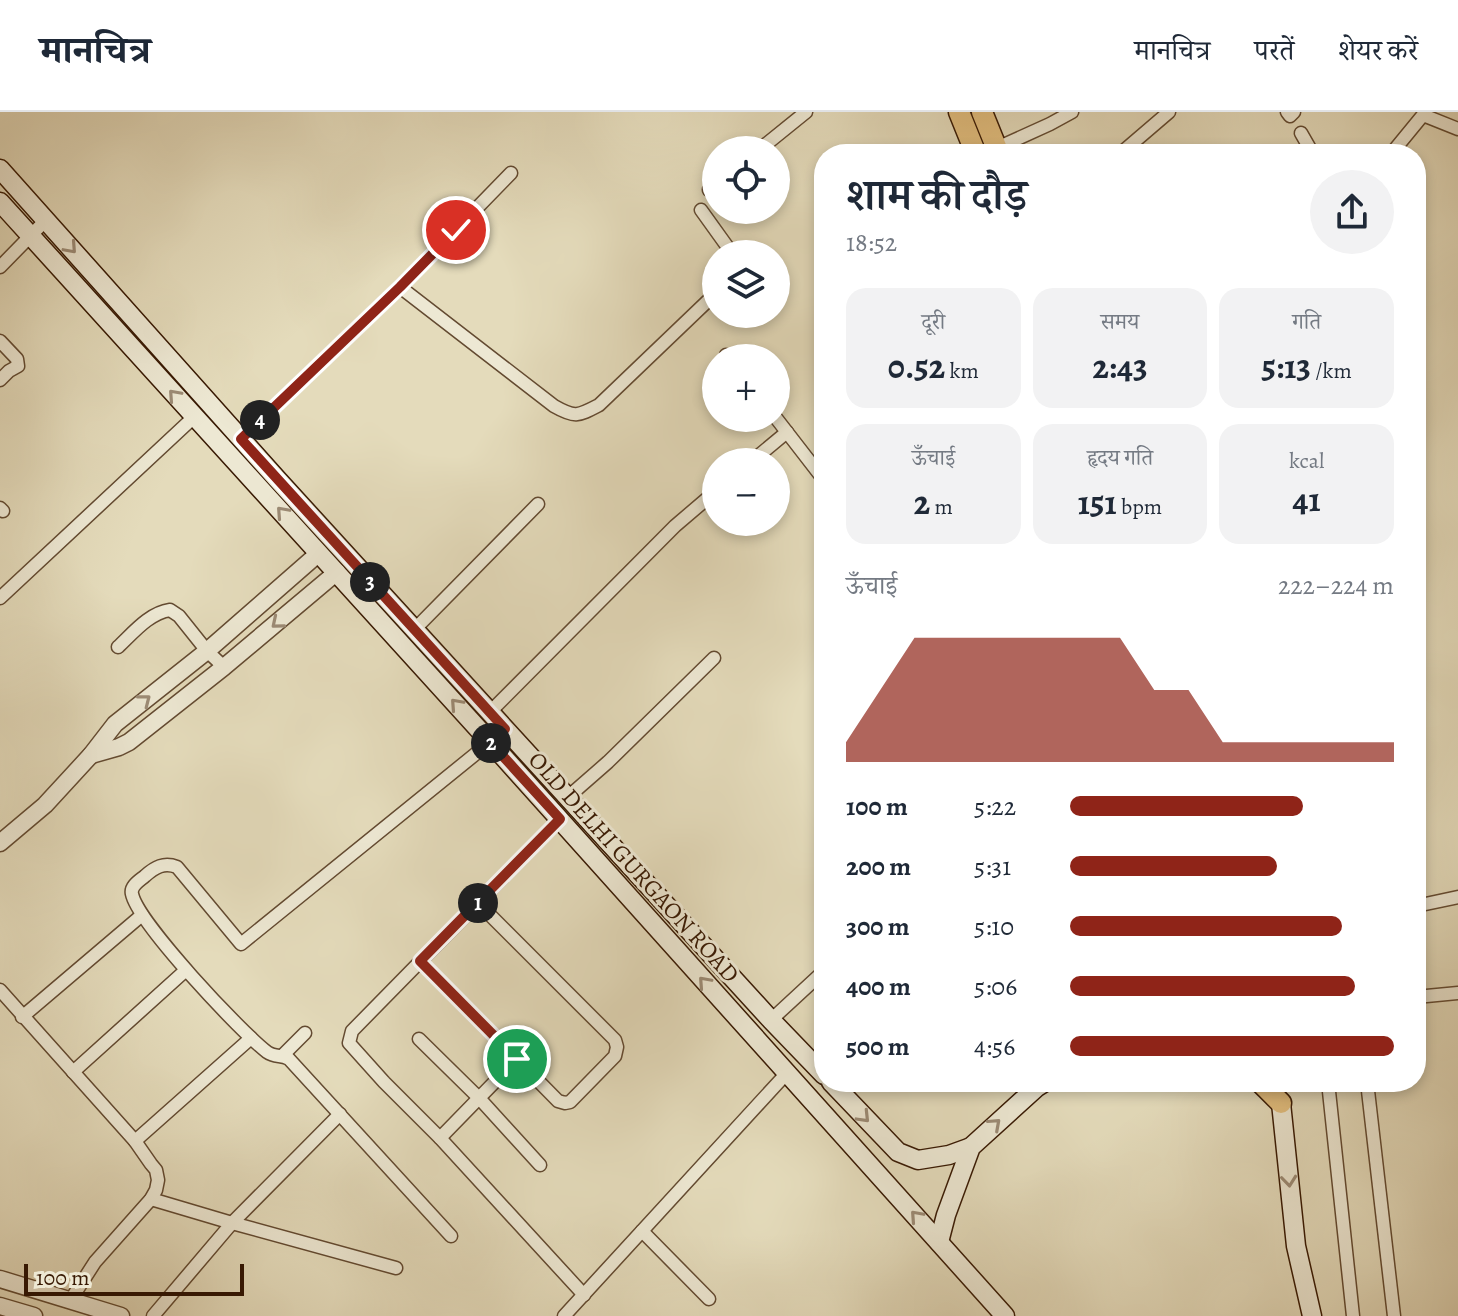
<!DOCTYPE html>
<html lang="hi">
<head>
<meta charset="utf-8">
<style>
  :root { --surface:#fff; --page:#f2f2f3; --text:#1f2937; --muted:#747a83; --line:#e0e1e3; --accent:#8f2418 }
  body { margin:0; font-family:Alegreya,"Noto Serif Devanagari",serif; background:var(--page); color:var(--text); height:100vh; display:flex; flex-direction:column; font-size:30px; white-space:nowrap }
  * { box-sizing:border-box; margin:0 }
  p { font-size:26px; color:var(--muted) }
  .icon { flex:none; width:44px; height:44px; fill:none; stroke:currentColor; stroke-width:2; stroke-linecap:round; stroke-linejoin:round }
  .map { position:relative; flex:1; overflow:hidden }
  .sheet { position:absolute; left:814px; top:32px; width:612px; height:948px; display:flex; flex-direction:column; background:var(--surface); border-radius:32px; box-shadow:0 4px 12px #0003 }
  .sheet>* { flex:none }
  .controls { position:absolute; left:702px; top:24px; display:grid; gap:16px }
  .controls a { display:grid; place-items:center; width:88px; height:88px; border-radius:50%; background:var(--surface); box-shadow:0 4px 12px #0003; font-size:40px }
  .scale { position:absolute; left:24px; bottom:20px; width:220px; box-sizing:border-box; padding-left:8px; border:4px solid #381903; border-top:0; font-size:22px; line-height:28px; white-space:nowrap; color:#381903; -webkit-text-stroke:6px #ede8d3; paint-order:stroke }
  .pin { position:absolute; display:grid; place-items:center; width:68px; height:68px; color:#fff; margin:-34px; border:4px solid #fff; border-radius:50%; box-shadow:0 2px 8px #0007 }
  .km { position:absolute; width:40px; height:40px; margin:-20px; border-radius:50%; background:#222; color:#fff; font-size:22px; line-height:40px; text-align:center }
  .round { display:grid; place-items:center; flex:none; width:84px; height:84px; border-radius:42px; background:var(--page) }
  .overview { display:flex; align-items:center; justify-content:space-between; height:136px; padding:0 32px }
  h1 { font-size:44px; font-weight:600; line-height:60px }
  .metrics { display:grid; grid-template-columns:repeat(3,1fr); gap:12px; height:136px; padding:8px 32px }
  .metrics div { display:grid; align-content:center; border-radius:20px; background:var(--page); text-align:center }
  .metrics b { font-size:34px; font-weight:600 }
  .metrics small { font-size:22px; font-weight:400 }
  .metrics p { font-size:22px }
  .chart { height:224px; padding:16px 32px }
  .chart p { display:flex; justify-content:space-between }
  .chart svg { width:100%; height:144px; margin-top:8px; fill:var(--accent); opacity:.7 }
  ul { padding:0 32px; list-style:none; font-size:26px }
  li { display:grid; grid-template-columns:128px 96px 1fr; align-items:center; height:60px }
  li i { height:20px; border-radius:10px; background:var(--accent) }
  header { display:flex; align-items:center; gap:48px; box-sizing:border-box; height:112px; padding:0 40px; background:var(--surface); border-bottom:2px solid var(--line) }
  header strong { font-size:38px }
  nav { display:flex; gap:44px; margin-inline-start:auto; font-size:28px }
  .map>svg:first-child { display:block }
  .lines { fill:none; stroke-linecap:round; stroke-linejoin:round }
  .minor-casing { stroke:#634a31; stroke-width:15 }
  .tertiary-casing { stroke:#634a31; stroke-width:19 }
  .secondary-casing { stroke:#381903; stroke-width:21 }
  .primary-casing { stroke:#381903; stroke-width:23 }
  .minor { stroke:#ede8d3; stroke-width:12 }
  .tertiary { stroke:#ede8d3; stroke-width:16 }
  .secondary { stroke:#ede8d3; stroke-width:18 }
  .primary { stroke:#e2be7e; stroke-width:20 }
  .oneway { stroke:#9c8b75 }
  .route-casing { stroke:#fff; stroke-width:16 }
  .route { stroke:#8f2418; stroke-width:10 }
  .labels { text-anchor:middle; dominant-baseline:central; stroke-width:6; stroke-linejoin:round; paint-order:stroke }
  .street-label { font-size:24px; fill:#381903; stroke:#ede8d3 }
</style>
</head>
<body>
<header>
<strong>मानचित्र</strong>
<nav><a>मानचित्र</a><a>परतें</a><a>शेयर करें</a></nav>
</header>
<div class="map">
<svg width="1458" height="1204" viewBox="0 0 1458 1204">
  <rect width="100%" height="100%" fill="#e4dbbb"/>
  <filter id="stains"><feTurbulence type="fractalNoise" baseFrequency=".0025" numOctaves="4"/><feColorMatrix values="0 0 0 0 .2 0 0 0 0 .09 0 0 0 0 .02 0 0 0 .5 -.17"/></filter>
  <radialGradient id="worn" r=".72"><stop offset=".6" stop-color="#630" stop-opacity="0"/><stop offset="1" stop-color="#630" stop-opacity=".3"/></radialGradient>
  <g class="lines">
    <defs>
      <g id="minor">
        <path d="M1287,0L1290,4L1294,0"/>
        <path d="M1301,21L1313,42"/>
        <path d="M997,36L1050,12L1072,0"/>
        <path d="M759,38L806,0"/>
        <path d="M1120,42L1169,0"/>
        <path d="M1391,42L1423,3L1458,17"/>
        <path d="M709,78L716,72"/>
        <path d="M701,98L729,137V142"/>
        <path d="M0,155L46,108"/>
        <path d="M400,175L554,294C575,306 578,304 599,293L716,181"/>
        <path d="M0,229L17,247L18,254L9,259L0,268"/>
        <path d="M726,243L729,246"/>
        <path d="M776,306L824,368"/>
        <path d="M241,327L400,175L511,61"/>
        <path d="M751,350L787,320"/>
        <path d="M0,396L3,399"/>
        <path d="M0,486L194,305"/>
        <path d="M414,518L538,392"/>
        <path d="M118,535C133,521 149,501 170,498L179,504L207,539L224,555"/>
        <path d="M490,600L675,414L716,379"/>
        <path d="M568,685L608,650L714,546"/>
        <path d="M560,707L352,919L349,931L384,970L440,1026L584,1183"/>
        <path d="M1416,794L1458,785"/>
        <path d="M420,849L558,989L565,991L570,990L615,944L617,935L615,928L478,791"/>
        <path d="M0,878L135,1029L151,1052L156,1058L158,1068L156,1078L151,1087L95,1150L70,1189"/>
        <path d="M1416,885L1458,881"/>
        <path d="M22,905L142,803"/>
        <path d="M771,908L824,859"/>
        <path d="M419,927L479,986L540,1053"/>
        <path d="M283,943L305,921"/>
        <path d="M73,960L186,858"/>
        <path d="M1328,970L1353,1204"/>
        <path d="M1367,970L1394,1204"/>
        <path d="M440,1026L517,947"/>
        <path d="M135,1029L251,926"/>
        <path d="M151,1087L232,1111L396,1156"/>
        <path d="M642,1119L709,1187"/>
        <path d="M451,1124L289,947C282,942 275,946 267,940C241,920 138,811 132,782C130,774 139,769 145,764C155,755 164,750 177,755L241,832L494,627"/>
        <path d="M153,1204L232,1111L340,1002"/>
        <path d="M564,1204L786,962"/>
      </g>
      <g id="tertiary">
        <path d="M91,643L119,635L129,630L224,555L337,460"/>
        <path d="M0,731L45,693L91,643L115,612L207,539L319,441"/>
        <path d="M0,1167L121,1204"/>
        <path d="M0,1194L34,1204"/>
      </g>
      <g id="secondary">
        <path d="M0,57L277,367L771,908L824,963"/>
        <path d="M0,90L491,631L1005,1204"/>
        <path d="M831,970L898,1040L918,1048L949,1043L971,1035"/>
        <path d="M1281,991L1296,1134L1312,1204"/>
        <path d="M939,1130L946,1103L971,1035L1037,975L1045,970"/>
      </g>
      <g id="primary">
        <path d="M959,0L976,42"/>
        <path d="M982,0L999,42"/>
        <path d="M1260,970L1281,991"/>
      </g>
    </defs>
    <use href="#minor" class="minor-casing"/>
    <use href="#tertiary" class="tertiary-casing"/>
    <use href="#secondary" class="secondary-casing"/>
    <use href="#primary" class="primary-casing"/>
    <use href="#minor" class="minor"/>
    <use href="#tertiary" class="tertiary"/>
    <use href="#secondary" class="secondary"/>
    <use href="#primary" class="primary"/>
  </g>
  <defs><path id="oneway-chevron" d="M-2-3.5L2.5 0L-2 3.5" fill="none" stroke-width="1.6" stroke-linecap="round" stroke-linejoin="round" transform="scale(2)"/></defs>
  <g class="oneway">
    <use href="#oneway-chevron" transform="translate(71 136) rotate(48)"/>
    <use href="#oneway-chevron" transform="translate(174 283) rotate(-132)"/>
    <use href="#oneway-chevron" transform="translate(282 400) rotate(-132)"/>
    <use href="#oneway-chevron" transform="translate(277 511) rotate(140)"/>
    <use href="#oneway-chevron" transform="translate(145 588) rotate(-38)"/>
    <use href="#oneway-chevron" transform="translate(456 592) rotate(-132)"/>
    <use href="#oneway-chevron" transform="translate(704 870) rotate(-132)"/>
    <use href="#oneway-chevron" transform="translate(864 1005) rotate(46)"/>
    <use href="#oneway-chevron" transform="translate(995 1012) rotate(-42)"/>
    <use href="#oneway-chevron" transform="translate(1289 1069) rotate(84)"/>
    <use href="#oneway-chevron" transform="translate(916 1104) rotate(-132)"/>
  </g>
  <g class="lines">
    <defs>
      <path id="route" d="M456,118L400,175L241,327L505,617L491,631L560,707L420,849L517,947"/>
    </defs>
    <use href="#route" class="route-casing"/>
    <use href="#route" class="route"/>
  </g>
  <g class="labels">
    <g class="street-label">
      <text transform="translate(634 755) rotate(48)">OLD DELHI GURGAON ROAD</text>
    </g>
  </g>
  <rect width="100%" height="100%" filter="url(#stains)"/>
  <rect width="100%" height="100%" fill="url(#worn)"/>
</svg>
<div class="controls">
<a><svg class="icon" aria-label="locate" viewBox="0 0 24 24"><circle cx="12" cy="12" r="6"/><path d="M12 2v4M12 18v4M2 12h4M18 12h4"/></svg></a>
<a><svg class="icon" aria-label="layers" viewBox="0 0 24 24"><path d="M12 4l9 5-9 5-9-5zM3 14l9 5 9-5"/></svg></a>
<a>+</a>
<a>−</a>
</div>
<div class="scale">100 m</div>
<div class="pin" style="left:517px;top:947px;background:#1e9e55"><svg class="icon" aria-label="arrive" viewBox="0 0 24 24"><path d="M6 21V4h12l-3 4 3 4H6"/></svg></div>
<div class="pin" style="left:456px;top:118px;background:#d93025"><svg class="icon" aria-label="check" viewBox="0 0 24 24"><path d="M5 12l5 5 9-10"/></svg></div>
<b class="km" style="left:478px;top:791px">1</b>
<b class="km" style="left:491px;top:631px">2</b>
<b class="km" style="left:370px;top:470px">3</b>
<b class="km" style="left:260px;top:308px">4</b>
<section class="sheet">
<div class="overview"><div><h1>शाम की दौड़</h1><p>18:52</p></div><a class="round"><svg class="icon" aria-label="share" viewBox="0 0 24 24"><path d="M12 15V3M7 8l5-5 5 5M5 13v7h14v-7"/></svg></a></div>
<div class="metrics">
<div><p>दूरी</p><b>0.52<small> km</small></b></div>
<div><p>समय</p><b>2:43</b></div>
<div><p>गति</p><b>5:13<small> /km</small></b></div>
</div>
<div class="metrics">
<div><p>ऊँचाई</p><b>2<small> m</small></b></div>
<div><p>हृदय गति</p><b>151<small> bpm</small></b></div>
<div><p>kcal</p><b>41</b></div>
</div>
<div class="chart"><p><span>ऊँचाई</span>222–224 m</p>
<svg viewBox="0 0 160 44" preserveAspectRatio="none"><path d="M0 44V38L10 22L20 6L30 6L40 6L50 6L60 6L70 6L80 6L90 22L100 22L110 38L120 38L130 38L140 38L150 38L160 38V44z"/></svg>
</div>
<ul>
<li><b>100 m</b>5:22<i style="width:72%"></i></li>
<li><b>200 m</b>5:31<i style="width:64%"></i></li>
<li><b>300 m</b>5:10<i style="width:84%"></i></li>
<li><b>400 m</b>5:06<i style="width:88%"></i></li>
<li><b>500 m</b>4:56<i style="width:100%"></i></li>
</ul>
</section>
</div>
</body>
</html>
